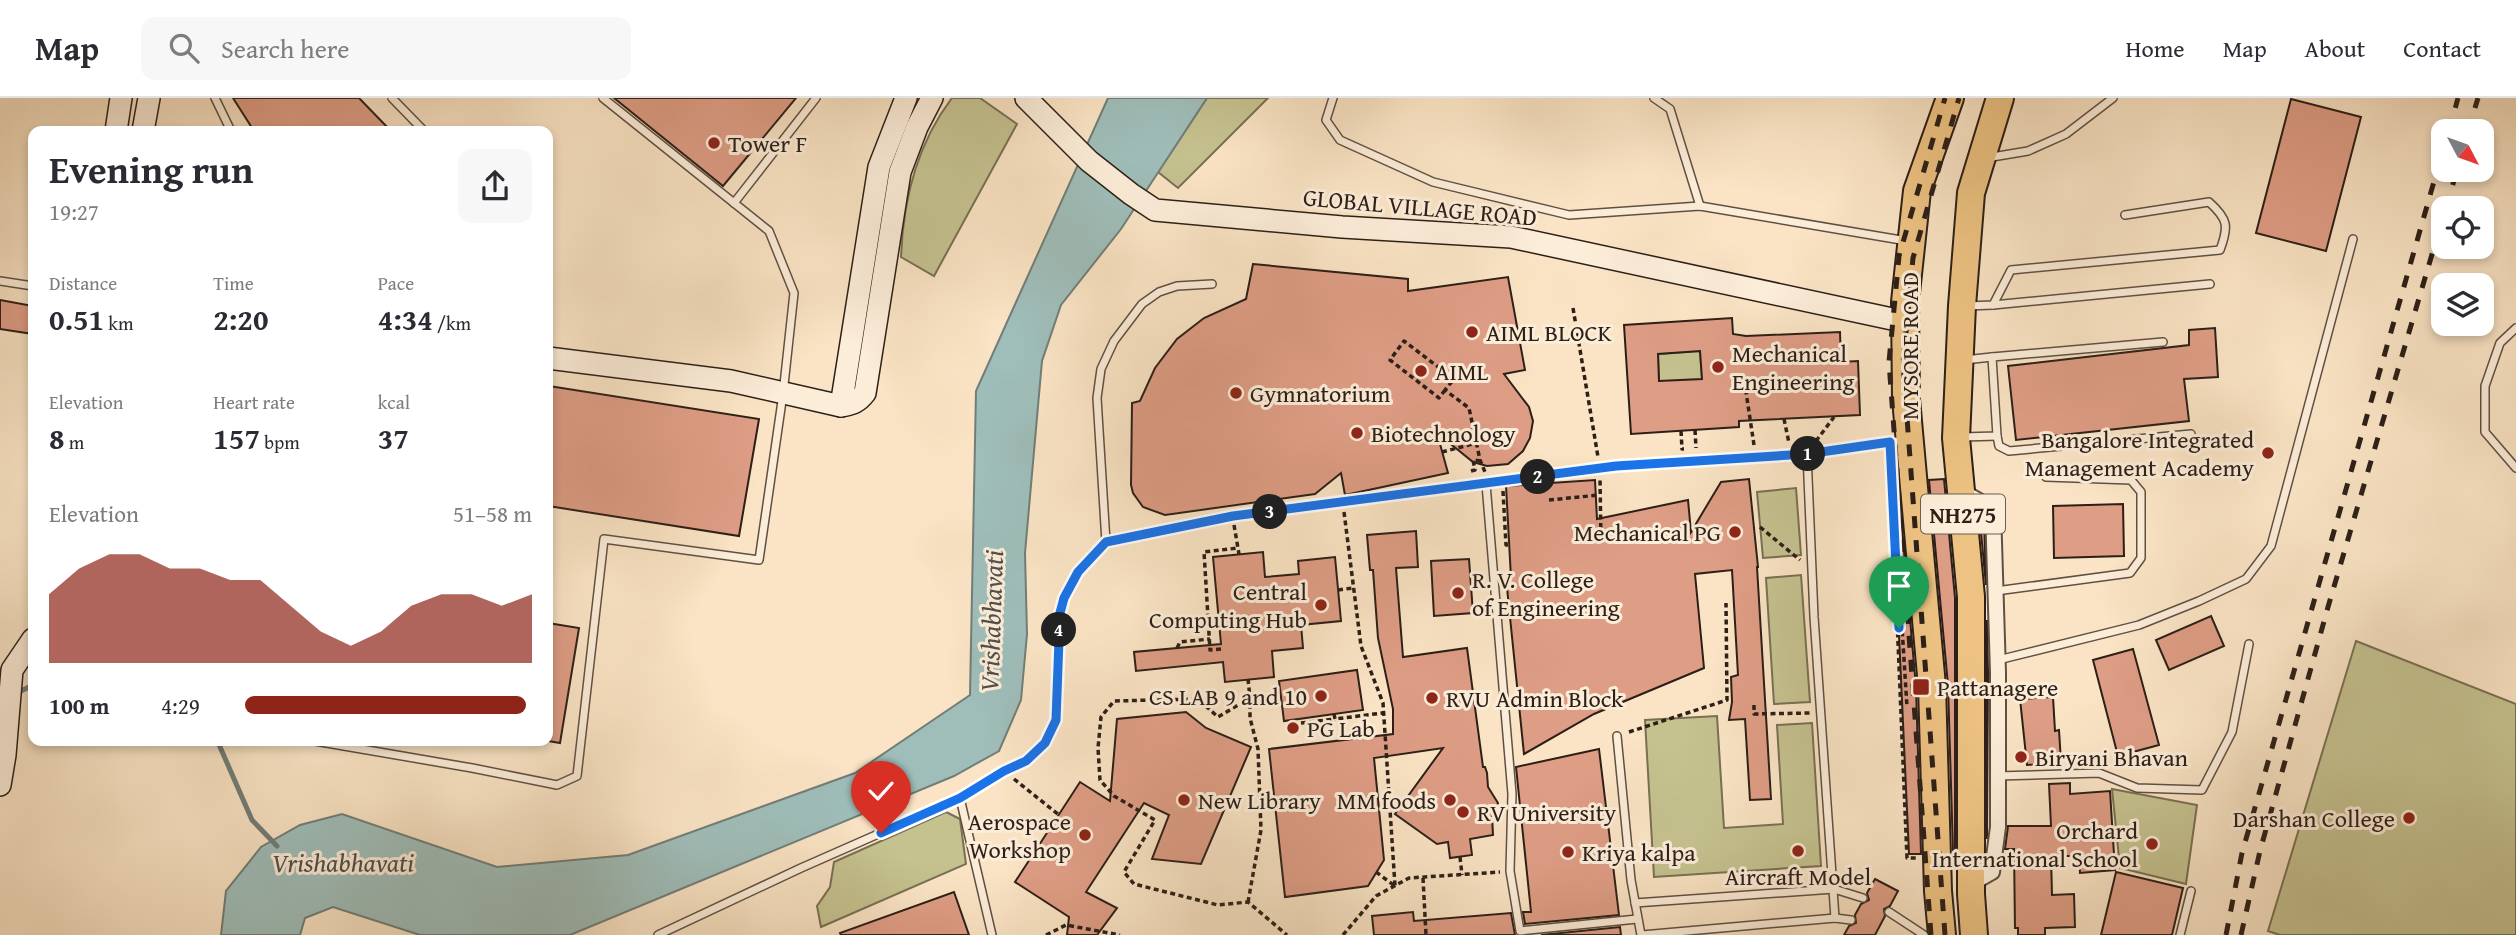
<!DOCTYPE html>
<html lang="en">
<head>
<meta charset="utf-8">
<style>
  :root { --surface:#fff; --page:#f7f7f7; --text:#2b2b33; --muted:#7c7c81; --line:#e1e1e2; --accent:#8f2418 }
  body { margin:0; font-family:"Gentium Book Plus",serif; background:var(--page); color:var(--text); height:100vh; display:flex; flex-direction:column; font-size:26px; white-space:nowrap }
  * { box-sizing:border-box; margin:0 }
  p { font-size:23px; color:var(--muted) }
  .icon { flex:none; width:38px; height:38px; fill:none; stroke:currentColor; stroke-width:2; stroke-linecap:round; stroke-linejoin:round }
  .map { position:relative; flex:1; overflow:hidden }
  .details { position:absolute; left:28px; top:28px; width:525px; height:620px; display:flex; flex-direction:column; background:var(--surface); border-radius:14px; box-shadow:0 4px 10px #0003 }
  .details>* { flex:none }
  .needle { width:46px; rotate:131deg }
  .fabs { position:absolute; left:2431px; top:21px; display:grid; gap:14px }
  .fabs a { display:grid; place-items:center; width:63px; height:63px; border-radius:14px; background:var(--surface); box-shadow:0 4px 10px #0003; font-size:35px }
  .pin { position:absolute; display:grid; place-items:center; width:60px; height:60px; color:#fff; margin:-72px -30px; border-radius:50% 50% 50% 0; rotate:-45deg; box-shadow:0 0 7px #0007 }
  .pin .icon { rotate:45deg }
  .km { position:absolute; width:35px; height:35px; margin:-18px; border-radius:50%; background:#222; color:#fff; font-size:19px; line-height:35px; text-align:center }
  .round { display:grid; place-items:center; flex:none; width:74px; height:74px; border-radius:14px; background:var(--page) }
  .overview { display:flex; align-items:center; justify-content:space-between; height:119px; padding:0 21px }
  h1 { font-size:38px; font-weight:700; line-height:52px }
  .metrics { display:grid; grid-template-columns:repeat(3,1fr); gap:10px; height:119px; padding:7px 21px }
  .metrics div { display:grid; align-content:center }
  .metrics b { font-size:30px; font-weight:700 }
  .metrics small { font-size:19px; font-weight:400 }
  .metrics p { font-size:19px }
  .chart { height:196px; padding:14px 21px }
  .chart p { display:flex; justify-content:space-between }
  .chart svg { width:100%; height:126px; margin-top:7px; fill:var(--accent); opacity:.7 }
  ul { padding:0 21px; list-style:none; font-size:23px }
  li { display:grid; grid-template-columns:112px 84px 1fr; align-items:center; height:52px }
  li i { height:18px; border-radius:9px; background:var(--accent) }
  header { display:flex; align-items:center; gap:42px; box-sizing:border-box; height:98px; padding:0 35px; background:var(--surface); border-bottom:2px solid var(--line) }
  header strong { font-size:33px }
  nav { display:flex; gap:38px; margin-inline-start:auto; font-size:24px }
  .search { width:490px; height:63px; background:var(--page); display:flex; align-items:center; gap:18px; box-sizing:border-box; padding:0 24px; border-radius:14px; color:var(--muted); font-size:26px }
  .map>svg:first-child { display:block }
  .green { fill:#c5c290; stroke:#787054; stroke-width:2 }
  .water { fill:#9fbeba; stroke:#717e79; stroke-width:2 }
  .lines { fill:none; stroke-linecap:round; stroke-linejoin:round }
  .stream { stroke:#717e79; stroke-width:5 }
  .building { fill:#de9d85; stroke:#2c1f18; stroke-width:2; fill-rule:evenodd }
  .lane-casing { stroke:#605043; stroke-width:10 }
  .street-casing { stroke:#605043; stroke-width:18 }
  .secondary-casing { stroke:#2c1f18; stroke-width:24 }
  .highway-casing { stroke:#2c1f18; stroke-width:30 }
  .path { stroke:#2c1f18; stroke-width:3.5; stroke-dasharray:5 3.5; stroke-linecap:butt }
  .lane { stroke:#fcedd9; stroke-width:7 }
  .street { stroke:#fcedd9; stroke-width:14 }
  .secondary { stroke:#fcedd9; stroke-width:21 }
  .highway { stroke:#edc282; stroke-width:26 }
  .rail { stroke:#2c1f18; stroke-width:5; stroke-dasharray:12 12; stroke-linecap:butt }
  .route-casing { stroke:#fff; stroke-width:14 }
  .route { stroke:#1a73e8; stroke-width:9 }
  .poi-dot { fill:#8f2418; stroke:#fcedd9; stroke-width:2.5 }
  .labels { text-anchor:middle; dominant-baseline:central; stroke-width:6; stroke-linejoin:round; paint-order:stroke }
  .shield { fill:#fcedd9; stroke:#6a5d52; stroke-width:2 }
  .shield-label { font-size:23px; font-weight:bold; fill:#2c1f18 }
  .poi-label { font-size:24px; fill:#2c1f18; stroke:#fcedd9; text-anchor:start }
  .street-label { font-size:24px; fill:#2c1f18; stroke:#fcedd9 }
  .water-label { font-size:26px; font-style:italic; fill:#4e4f49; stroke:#fcedd9 }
</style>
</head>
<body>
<header>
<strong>Map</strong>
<div class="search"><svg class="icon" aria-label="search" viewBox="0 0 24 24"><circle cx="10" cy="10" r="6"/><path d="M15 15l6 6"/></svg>Search here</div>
<nav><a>Home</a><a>Map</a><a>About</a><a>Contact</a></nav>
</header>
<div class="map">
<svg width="2516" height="837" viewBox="0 0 2516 837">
  <rect width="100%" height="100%" fill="#fae4c5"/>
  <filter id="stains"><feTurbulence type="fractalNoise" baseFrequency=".00286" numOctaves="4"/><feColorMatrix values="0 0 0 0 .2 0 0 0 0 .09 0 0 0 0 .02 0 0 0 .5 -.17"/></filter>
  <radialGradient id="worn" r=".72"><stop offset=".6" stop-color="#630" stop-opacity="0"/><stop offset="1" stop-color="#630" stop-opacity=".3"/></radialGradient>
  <g class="green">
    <path d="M952,0H980L1017,26L934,178L901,159C903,103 917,46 952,0Z"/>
    <path d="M1207,0H1268L1178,90L1158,74Z"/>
    <path d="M1700,253L1703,297L1659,283L1658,256Z"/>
    <path d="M1796,390L1801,457L1763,460L1757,394Z"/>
    <path d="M1801,477L1810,604L1774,606L1766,480Z"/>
    <path d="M2356,543L2516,606V837H2280L2268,833Z"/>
    <path d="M1717,618L1724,730L1783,726L1777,627L1812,625L1821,768L1654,779L1645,622Z"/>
    <path d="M2112,691L2197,707L2186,786L2120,770Z"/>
    <path d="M946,714L960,721L966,766L821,829L817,808L830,789L834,764Z"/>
  </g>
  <path class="water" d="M1108,0H1207L1121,131L1061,207L1042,263L1025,455L1027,536L1021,602L999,653L954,678L570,837H420L333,809L305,820L300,837H221L226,793L261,749L300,727L342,716L497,769L628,757L855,675L970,597L976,293Z"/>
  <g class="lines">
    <g class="stream">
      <path d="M15,596L33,587"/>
      <path d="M217,642L252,722L277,748"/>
    </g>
  </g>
  <g class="building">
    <path d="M233,0H359L391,33H254Z"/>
    <path d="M614,0H796L723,88Z"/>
    <path d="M2291,1L2361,19L2326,153L2256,135Z"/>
    <path d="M1253,166L1408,181V193L1508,179L1525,272L1504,276L1529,309L1533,323L1530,340L1523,353L1508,366L1487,368L1473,364L1437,335L1448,375L1345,397L1341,375L1315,396L1165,417L1143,409L1133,395L1131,387L1132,305L1140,303L1155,270L1177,241L1204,220L1246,201Z"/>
    <path d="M0,202L33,208V236L0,231Z"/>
    <path d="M1732,220L1733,236L1746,238L1840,234L1841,264L1858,263L1860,317L1739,323V329L1631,336L1624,227ZM1700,253L1702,281L1659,283L1658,256Z"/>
    <path d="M2215,230L2218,279L2184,281L2189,323L2016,342L2008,268L2189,247V232Z"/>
    <path d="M549,288L759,321L739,438L548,408Z"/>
    <path d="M1749,381L1758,469H1757L1771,701L1750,702L1745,621L1729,622L1732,604L1731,579L1738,577L1732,472L1695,476L1704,570L1594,616L1524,656L1506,480H1511L1506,388L1595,382L1597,421L1688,402L1691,434L1721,384Z"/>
    <path d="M1944,381L1955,500V754H1953L1948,587L1929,382Z"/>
    <path d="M1892,384H1898L1916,589L1921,756H1909Z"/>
    <path d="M2123,406L2124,458L2054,460L2053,408Z"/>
    <path d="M1979,414L1984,417L1986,487Z"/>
    <path d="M1416,433L1418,469L1396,470L1403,559L1467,550L1483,669H1485L1487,675L1488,689L1498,705L1492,718L1493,737L1470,741L1472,757L1450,760L1448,744L1437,746L1395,716L1443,650L1374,660L1384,762L1368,788L1285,799L1269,651L1393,636V611L1378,540L1373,472H1370L1367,437Z"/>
    <path d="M1263,454L1265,479L1299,476L1298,463L1335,459L1341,523L1301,527L1303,550L1272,553L1274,579L1225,584L1223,564L1136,573L1134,554L1221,546L1213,459Z"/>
    <path d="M1469,461L1473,515L1434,518L1431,463Z"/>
    <path d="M2211,518L2224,548L2169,572L2156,542Z"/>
    <path d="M1987,522L1988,575L1987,741Z"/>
    <path d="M548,525L579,530L560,645L548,643Z"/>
    <path d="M2133,551L2159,647L2118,658L2093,562Z"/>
    <path d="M1357,572L1363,612L1284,623L1279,583Z"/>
    <path d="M2053,599L2055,633L2059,632L2061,664L2027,667L2020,601Z"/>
    <path d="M1186,614L1206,630L1251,649L1201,766L1152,761L1169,717L1144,705L1086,794L1117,810L1097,837H1067L1069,819L1015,784L1080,684L1110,703L1117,621Z"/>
    <path d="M1599,651L1619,817L1525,826L1523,814H1531L1516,669Z"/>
    <path d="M2070,685V696L2110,693L2115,772L2080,775L2079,758H2051L2052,797L2074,796L2075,829L2045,830V837H2018V830H2015L2014,751H2005L2008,728H2051L2049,686Z"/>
    <path d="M2116,774L2183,790L2172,837H2101Z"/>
    <path d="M1875,781L1898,793L1890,808L1884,811L1885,818L1875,837H1844L1849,828L1856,825L1855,817L1861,806L1869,802L1867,795Z"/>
    <path d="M954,794L969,837H841L840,835Z"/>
    <path d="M1413,814L1414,823L1511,815L1515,837H1374L1372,818Z"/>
    <path d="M1620,829L1621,837H1541Z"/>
  </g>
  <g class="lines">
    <defs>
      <g id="lane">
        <path d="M215,0L231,33"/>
        <path d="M392,0L424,33"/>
        <path d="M1333,0L1326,22L1340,42L1433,84L1569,117L1700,108L1907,143"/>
        <path d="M1654,0L1670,11L1700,108"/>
        <path d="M1986,60L2028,53L2066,36L2113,0"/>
        <path d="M734,105L816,0"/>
        <path d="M0,183L33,188"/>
        <path d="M1993,207L2210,186"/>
        <path d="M1966,208L1993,207L2011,172L2220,152C2229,128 2228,121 2209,104L2125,117"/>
        <path d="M2516,230L2500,245L2485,288V334L2516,370"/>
        <path d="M1964,262L1992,259"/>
        <path d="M1997,338L1999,348L2009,353L2191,336"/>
        <path d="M1962,339L1997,338L1992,259L2163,244"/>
        <path d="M1807,356L1814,519L1835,820"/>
        <path d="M1486,386L1512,696L1510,773L1520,833L1637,821"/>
        <path d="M1106,444L1097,300L1101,271L1114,243L1142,206L1159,194L1177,188L1212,186"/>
        <path d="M1996,493L2130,475L2141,460V394L2131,382L2046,379"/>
        <path d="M1998,562L2139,527L2199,503L2246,481L2271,448L2353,141"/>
        <path d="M1617,638L1631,782L1641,837"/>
        <path d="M309,642L472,670L557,687L577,678L604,441L759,462L783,296L794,195L769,133L603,0"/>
        <path d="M1997,678L2099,675L2137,690L2202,692L2232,634L2249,546"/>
        <path d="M960,700L992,837"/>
        <path d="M1635,805L1834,791L1863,800"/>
        <path d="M1889,814L1924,837"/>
        <path d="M658,837L801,770L960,700L1004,673L1026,663L1036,655L1051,634L1056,622L1060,515L1064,500L1078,474L1106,444L1233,418L1616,368L1807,356L1905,342"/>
        <path d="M1642,837L1835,820L1851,822"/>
        <path d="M2180,837L2191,793"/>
      </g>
      <path id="street" d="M1960,392L1993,411L1998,575V729L1992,774L1971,786"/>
      <g id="secondary">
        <path d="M1026,0L1089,63L1131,96L1155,112L1342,129L1511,139L1906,224"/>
        <path d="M116,33L121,0"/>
        <path d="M143,33L149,0"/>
        <path d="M548,260L731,283L841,308C853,306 858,304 865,295L900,74L917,29L932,0"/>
        <path d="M841,308L879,69L906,0"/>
        <path d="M0,687L5,657L12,572L33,541"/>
      </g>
      <g id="highway">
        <path d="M1942,837L1938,793L1932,588L1906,301L1905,204L1917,93L1950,0"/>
        <path d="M1974,837L1971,796V499L1956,340L1962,208L1971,95L2000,0"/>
      </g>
    </defs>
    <use href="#lane" class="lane-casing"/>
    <use href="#street" class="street-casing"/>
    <use href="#secondary" class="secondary-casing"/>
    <use href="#highway" class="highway-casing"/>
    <g class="path">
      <path d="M1573,210L1598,359"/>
      <path d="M1445,292L1439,300L1390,262L1404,243L1454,281L1445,292L1469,310L1480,362L1485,374"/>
      <path d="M1784,321L1789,345"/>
      <path d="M1695,332L1696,350"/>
      <path d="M1681,333L1682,351H1684"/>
      <path d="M1816,343L1834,319"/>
      <path d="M1754,347L1746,294L1755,293"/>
      <path d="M1442,354L1477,345"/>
      <path d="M1471,373L1475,372L1473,362L1481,363"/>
      <path d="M1503,393L1506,447H1509"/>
      <path d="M1549,402L1599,397"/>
      <path d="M1344,414L1361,548L1383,605L1395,788"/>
      <path d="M1893,424L1907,760H1916"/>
      <path d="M1234,427L1239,456"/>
      <path d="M1760,429L1800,462"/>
      <path d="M1598,444H1601L1600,381"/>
      <path d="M1338,492L1353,490"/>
      <path d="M1898,530L1902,529L1907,609"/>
      <path d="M1177,550L1180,544L1210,541"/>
      <path d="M1221,551L1210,552L1204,454L1238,450"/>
      <path d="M1248,581L1250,600"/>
      <path d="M1754,607V616L1811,615"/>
      <path d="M1334,616L1335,621L1383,615"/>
      <path d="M1301,625L1335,621"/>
      <path d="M1629,634L1727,602L1726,505"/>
      <path d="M1014,681L1059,717"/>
      <path d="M1460,759L1462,777"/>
      <path d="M1376,774L1395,788"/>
      <path d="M1423,780L1426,837"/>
      <path d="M1248,804L1261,732L1258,651L1250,620V600L1218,619L1198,601L1114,603L1101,619L1098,650L1100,682L1114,698L1155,722L1124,774L1134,786L1218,807L1248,804L1287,837"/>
      <path d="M1046,837L1066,827L1120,837"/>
      <path d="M1343,837L1376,798L1409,780L1500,774"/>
    </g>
    <use href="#lane" class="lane"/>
    <use href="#street" class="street"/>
    <use href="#secondary" class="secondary"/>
    <use href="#highway" class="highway"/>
    <g class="rail">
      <path d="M2449,33L2458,0"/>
      <path d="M2468,33L2478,0"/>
      <path d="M2446,110L2457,72"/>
      <path d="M1931,837L1889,264L1899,158L1945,0"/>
      <path d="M1945,837L1903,265L1913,160L1959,0"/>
      <path d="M2226,837L2242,755L2443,52"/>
      <path d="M2241,837L2260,753L2328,509L2443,119"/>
    </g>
  </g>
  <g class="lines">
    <defs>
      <path id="route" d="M881,735L960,700L1004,673L1026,663L1045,645L1056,622L1060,515L1064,500L1078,474L1106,444L1233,418L1616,368L1807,356L1890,344L1899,530"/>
    </defs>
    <use href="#route" class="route-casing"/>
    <use href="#route" class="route"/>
  </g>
  <g class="poi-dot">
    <circle cx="714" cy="45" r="7"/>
    <circle cx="1472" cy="234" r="7"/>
    <circle cx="1718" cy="269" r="7"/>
    <circle cx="1421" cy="273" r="7"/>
    <circle cx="1236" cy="295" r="7"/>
    <circle cx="1357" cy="335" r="7"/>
    <circle cx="2268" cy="355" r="7"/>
    <circle cx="1735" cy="434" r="7"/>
    <circle cx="1458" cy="495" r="7"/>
    <circle cx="1321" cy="507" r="7"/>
    <rect x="1912" y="580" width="18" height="18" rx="3.5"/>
    <circle cx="1321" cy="598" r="7"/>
    <circle cx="1432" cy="600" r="7"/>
    <circle cx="1293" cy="630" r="7"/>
    <circle cx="2021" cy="659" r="7"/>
    <circle cx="1184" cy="702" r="7"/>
    <circle cx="1450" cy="702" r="7"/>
    <circle cx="1463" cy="714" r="7"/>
    <circle cx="2409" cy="720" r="7"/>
    <circle cx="1085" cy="737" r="7"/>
    <circle cx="2152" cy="746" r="7"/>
    <circle cx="1798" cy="753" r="7"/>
    <circle cx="1568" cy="754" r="7"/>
  </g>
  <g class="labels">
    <rect class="shield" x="1921" y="396.5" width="84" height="39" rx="5"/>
    <g class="shield-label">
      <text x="1963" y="416">NH275</text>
    </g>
    <g class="poi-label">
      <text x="728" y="45">Tower F</text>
      <text x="1486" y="234">AIML BLOCK</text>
      <text x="1732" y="255">Mechanical<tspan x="1732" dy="28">Engineering</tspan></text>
      <text x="1435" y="273">AIML</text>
      <text x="1250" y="295">Gymnatorium</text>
      <text x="1371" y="335">Biotechnology</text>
      <text x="2254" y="341" text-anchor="end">Bangalore Integrated<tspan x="2254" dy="28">Management Academy</tspan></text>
      <text x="1721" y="434" text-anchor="end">Mechanical PG</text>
      <text x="1472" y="481">R. V. College<tspan x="1472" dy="28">of Engineering</tspan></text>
      <text x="1307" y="493" text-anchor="end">Central<tspan x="1307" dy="28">Computing Hub</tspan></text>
      <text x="1937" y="589">Pattanagere</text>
      <text x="1307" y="598" text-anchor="end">CS LAB 9 and 10</text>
      <text x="1446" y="600">RVU Admin Block</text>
      <text x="1307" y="630">PG Lab</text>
      <text x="2035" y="659">Biryani Bhavan</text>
      <text x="1198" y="702">New Library</text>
      <text x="1436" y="702" text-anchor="end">MM foods</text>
      <text x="1477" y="714">RV University</text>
      <text x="2395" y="720" text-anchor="end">Darshan College</text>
      <text x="1071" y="723" text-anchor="end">Aerospace<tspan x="1071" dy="28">Workshop</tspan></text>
      <text x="2138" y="732" text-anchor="end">Orchard<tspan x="2138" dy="28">International School</tspan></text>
      <text x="1582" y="754">Kriya kalpa</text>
      <text x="1798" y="778" text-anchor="middle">Aircraft Model</text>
    </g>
    <g class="street-label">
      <text transform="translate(1420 109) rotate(5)">GLOBAL VILLAGE ROAD</text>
      <text transform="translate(1909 248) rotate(-90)">MYSORE ROAD</text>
    </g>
    <g class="water-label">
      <text transform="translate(991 523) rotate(-88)">Vrishabhavati</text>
      <text x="343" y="764">Vrishabhavati</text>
    </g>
  </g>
  <rect width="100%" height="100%" filter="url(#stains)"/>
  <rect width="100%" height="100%" fill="url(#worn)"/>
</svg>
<div class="fabs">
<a><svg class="needle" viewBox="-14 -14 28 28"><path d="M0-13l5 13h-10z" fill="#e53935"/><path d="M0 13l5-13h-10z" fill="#7c7c81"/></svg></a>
<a><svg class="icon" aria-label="locate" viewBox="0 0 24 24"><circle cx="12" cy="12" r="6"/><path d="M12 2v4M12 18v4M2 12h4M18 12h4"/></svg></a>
<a><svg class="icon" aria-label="layers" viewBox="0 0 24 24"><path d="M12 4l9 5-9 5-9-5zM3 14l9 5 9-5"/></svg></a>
</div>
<div class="pin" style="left:1899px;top:530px;background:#1e9e55"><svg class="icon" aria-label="arrive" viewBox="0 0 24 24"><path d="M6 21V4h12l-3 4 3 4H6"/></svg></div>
<div class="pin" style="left:881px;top:735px;background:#d93025"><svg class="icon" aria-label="check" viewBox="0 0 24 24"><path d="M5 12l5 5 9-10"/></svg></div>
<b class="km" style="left:1808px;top:356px">1</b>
<b class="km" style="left:1538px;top:379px">2</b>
<b class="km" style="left:1270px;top:414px">3</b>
<b class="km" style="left:1059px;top:532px">4</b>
<section class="details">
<div class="overview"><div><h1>Evening run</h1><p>19:27</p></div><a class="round"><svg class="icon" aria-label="share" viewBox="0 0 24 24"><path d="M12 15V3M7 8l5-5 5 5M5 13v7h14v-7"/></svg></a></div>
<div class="metrics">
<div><p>Distance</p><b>0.51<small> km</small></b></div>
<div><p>Time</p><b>2:20</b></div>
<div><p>Pace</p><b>4:34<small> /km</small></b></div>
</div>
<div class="metrics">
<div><p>Elevation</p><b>8<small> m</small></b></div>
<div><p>Heart rate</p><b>157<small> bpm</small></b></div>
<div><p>kcal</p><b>37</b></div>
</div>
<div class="chart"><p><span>Elevation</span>51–58 m</p>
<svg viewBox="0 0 160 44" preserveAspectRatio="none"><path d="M0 44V20L10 11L20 6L30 6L40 11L50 11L60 15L70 15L80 24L90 33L100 38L110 33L120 24L130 20L140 20L150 24L160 20V44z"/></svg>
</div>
<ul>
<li><b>100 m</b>4:29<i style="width:98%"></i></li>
</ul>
</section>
</div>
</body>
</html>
